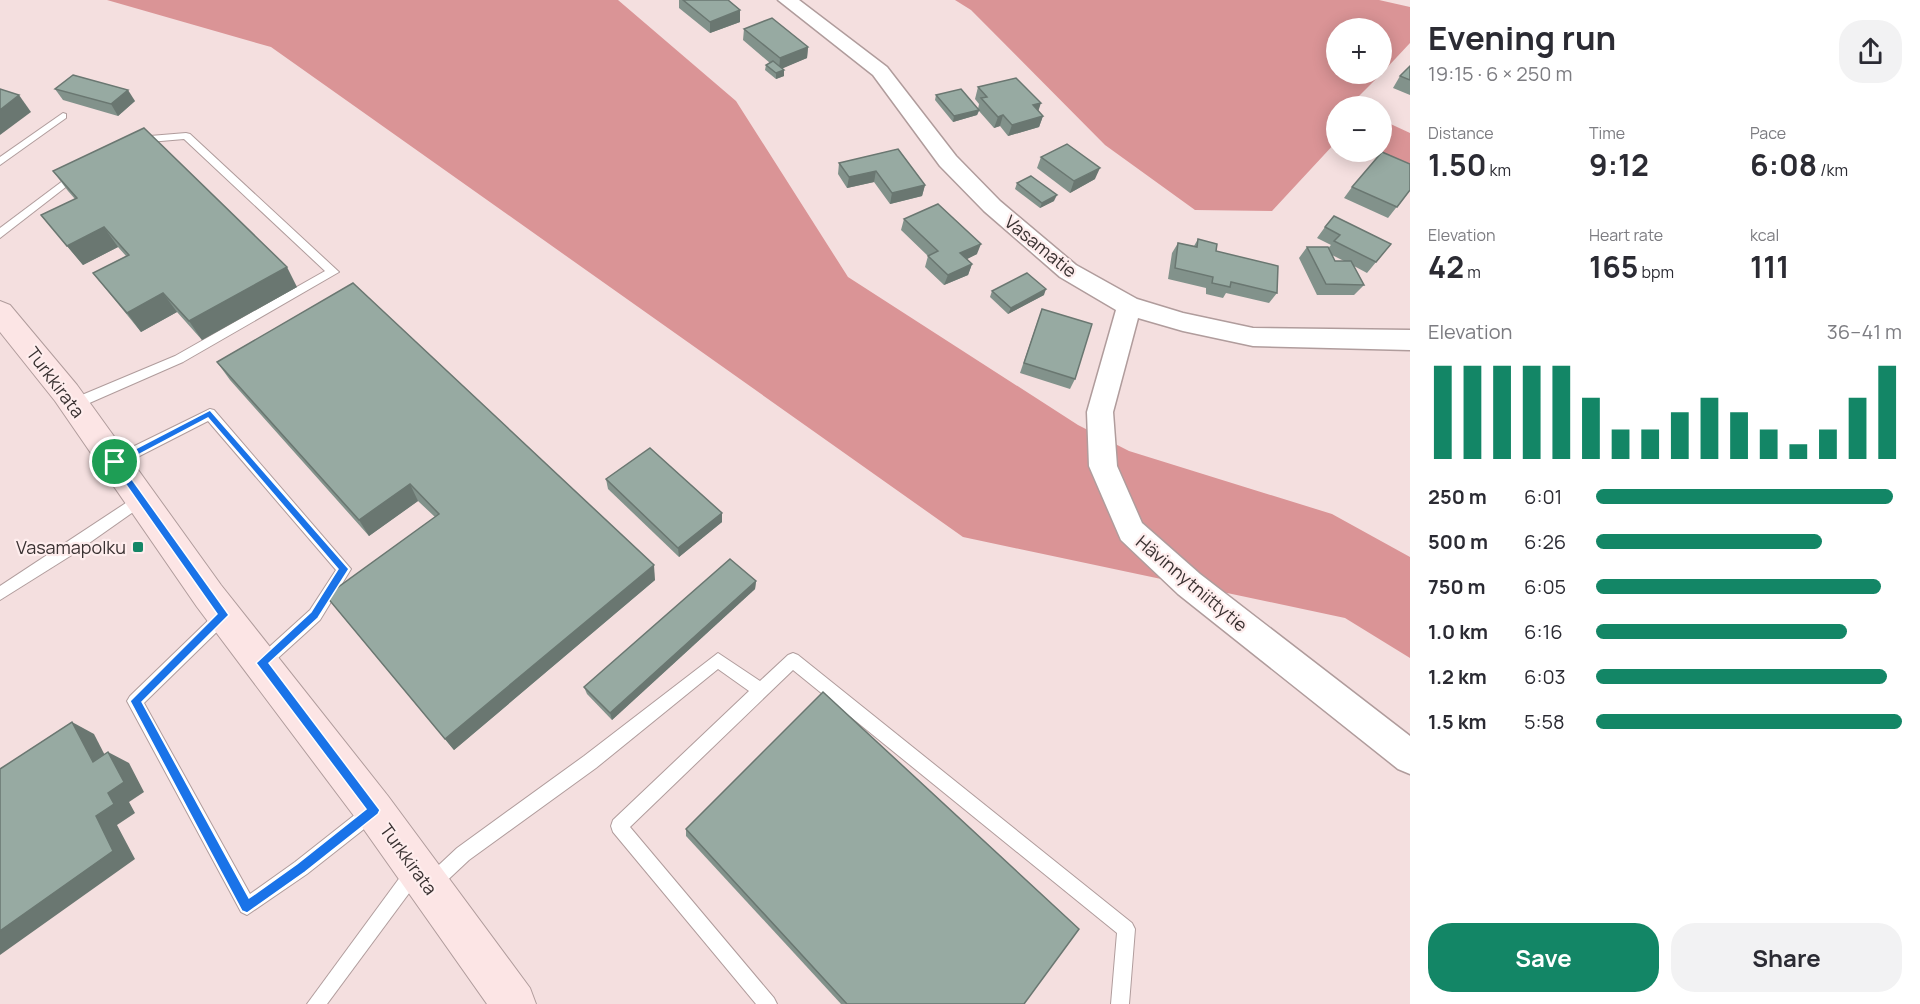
<!DOCTYPE html>
<html lang="en">
<head>
<meta charset="utf-8">
<style>
  :root { --surface:#fff; --page:#f2f2f3; --text:#2b2b33; --muted:#7c7c81; --accent:#138666 }
  body { margin:0; font-family:Manrope,sans-serif; background:var(--page); color:var(--text); height:100vh; display:flex; flex-direction:column; font-size:22px; white-space:nowrap }
  * { box-sizing:border-box; margin:0 }
  p { font-size:20px; color:var(--muted) }
  .icon { flex:none; width:33px; height:33px; fill:none; stroke:currentColor; stroke-width:2; stroke-linecap:round; stroke-linejoin:round }
  .map { position:relative; flex:1; overflow:hidden }
  .panel { display:flex; flex-direction:column; background:var(--surface); width:510px }
  .panel>* { flex:none }
  .fabs { position:absolute; left:1326px; top:18px; display:grid; gap:12px }
  .fabs a { display:grid; place-items:center; width:66px; height:66px; border-radius:50%; background:var(--surface); box-shadow:0 3px 15px #0003; font-size:30px }
  .pin { position:absolute; display:grid; place-items:center; width:51px; height:51px; color:#fff; margin:-26px; border:3px solid #fff; border-radius:50%; box-shadow:0 2px 6px #0007 }
  .round { display:grid; place-items:center; flex:none; width:63px; height:63px; border-radius:24px; background:var(--page) }
  .summary { display:flex; align-items:center; justify-content:space-between; height:102px; padding:0 18px }
  h1 { font-size:33px; font-weight:700; line-height:45px }
  .metrics { display:grid; grid-template-columns:repeat(3,1fr); gap:9px; height:102px; padding:6px 18px }
  .metrics div { display:grid; align-content:center }
  .metrics b { font-size:30px; font-weight:700 }
  .metrics small { font-size:16px; font-weight:400 }
  .metrics p { font-size:16px }
  .chart { height:168px; padding:12px 18px }
  .chart p { display:flex; justify-content:space-between }
  .chart svg { width:100%; height:108px; margin-top:6px; stroke:var(--accent); stroke-width:6 }
  .primary-button { display:flex; gap:12px; margin-top:auto; padding:12px 18px }
  .primary-button a { flex:1; height:69px; border-radius:24px; background:var(--accent); color:#fff; font-size:24px; font-weight:700; line-height:69px; text-align:center }
  .primary-button a+a { background:var(--page); color:var(--text) }
  ul { padding:0 18px; list-style:none; font-size:20px }
  li { display:grid; grid-template-columns:96px 72px 1fr; align-items:center; height:45px }
  li i { height:15px; border-radius:8px; background:var(--accent) }
  main { display:flex; flex:1; min-height:0 }
  .map>svg:first-child { display:block }
  .forest { fill:#da9496 }
  .lines { fill:none; stroke-linecap:round; stroke-linejoin:round }
  .lane-casing { stroke:#b09c9c; stroke-width:2 }
  .street-casing { stroke:#b09c9c; stroke-width:3 }
  .secondary-casing { stroke:#b09c9c; stroke-width:2 }
  .lane { fill:#fff; fill-rule:evenodd }
  .street { fill:#fff; fill-rule:evenodd }
  .secondary { fill:#fce5e5; fill-rule:evenodd }
  .wall { fill:#82928b; fill-rule:evenodd }
  .shaded-wall { fill:#6a7771 }
  .building { fill:#97aaa2; stroke:#6a7771; stroke-width:1.5 }
  .route { fill:#1a73e8; stroke:#fff; stroke-width:1.5; fill-rule:evenodd }
  .poi-dot { fill:#138666; stroke:#feeded; stroke-width:2 }
  .labels { text-anchor:middle; dominant-baseline:central; stroke-width:4.5; stroke-linejoin:round; paint-order:stroke }
  .street-label { font-size:18px; fill:#393131; stroke:#feeded }
  .poi-label { font-size:18px; fill:#393131; stroke:#feeded; text-anchor:end }
</style>
</head>
<body>
<main>
<div class="map">
<svg width="1410" height="1004" viewBox="0 0 1410 1004">
  <rect width="100%" height="100%" fill="#f4dfdf"/>
  <g class="forest">
    <path d="M107,0H618L736,101L848,277L1078,425L1129,451L1332,514L1410,557V658L1345,618L963,537L271,47Z"/>
    <path d="M955,0H1379L1410,7V43L1382,73V28H1336V74H1381L1350,105L1352,106H1336V142L1272,211L1195,210L1105,145L971,10Z"/>
    <path d="M1382,120L1410,133V170L1369,152H1382Z"/>
  </g>
  <g class="lines">
    <defs>
      <g id="lane">
        <path d="M63,113L66,114V118L0,165V157Z"/>
        <path d="M186,133L190,134L339,272L183,362L78,408H70L68,404L70,400L175,356L325,271L184,139L138,143L133,140L138,137Z"/>
        <path d="M76,171L80,172V176L0,238V228Z"/>
        <path d="M210,409L214,410L351,569L320,620L267,668L262,670L257,668L254,663L257,658L310,610L336,570L208,421L120,466H110L108,462L110,458Z"/>
        <path d="M141,493L146,495L148,499L146,503L75,553L0,600V586Z"/>
        <path d="M224,608L229,610L231,615L229,620L144,703L250,894L295,862L366,806L372,804L378,806L380,812L378,818L307,874L247,915L241,912L127,701L130,696L219,610Z"/>
        <path d="M718,653L760,681L788,655L793,653L798,655L1132,923L1135,929L1129,1004H1111L1117,933L793,670L630,827L774,998L777,1004H756L613,832L611,826L613,820L749,691L718,669L596,768L469,860L437,890L431,893L425,890L422,884L425,878L457,848L584,756Z"/>
        <path d="M415,863L421,865L423,871L421,877L327,1004H307L409,865Z"/>
      </g>
      <path id="street" d="M778,0H799L887,67L956,156L1000,201L1076,265L1137,299L1183,313L1253,328L1410,330V350L1253,346L1183,331L1138,318L1113,412L1117,466L1142,523L1200,574L1410,736V774L1398,769L1178,594L1121,540L1089,466L1087,412L1116,310L1060,277L984,211L940,166L873,75Z"/>
      <path id="secondary" d="M0,301L10,305L77,385L221,585L388,796L530,988L536,1004H487L360,824L197,607L55,401L0,332Z"/>
    </defs>
    <use href="#lane" class="lane-casing"/>
    <use href="#street" class="street-casing"/>
    <use href="#secondary" class="secondary-casing"/>
    <use href="#lane" class="lane"/>
    <use href="#street" class="street"/>
    <use href="#secondary" class="secondary"/>
  </g>
  <g class="wall">
    <path d="M679,0H728L740,22L710,33L679,8Z"/>
    <path d="M744,29L808,47L807,58L782,68L784,70V76L776,79L765,70L766,65L770,63L743,40Z"/>
    <path d="M1410,66V95L1393,88L1400,76Z"/>
    <path d="M978,87L1038,111L1043,116L1039,127L1008,136L1000,126L994,128L979,111L977,115L953,122L935,100L936,95L978,109L979,104L975,99Z"/>
    <path d="M55,89L135,101L118,116L63,100Z"/>
    <path d="M898,149L925,185L922,196L890,204L874,182L847,188L838,174L839,163Z"/>
    <path d="M1041,157L1095,179L1070,193L1037,168Z"/>
    <path d="M53,171L297,287L202,340L177,312L141,332L93,273L126,256L118,247L83,265L41,215L75,199L68,191Z"/>
    <path d="M1017,183L1054,201L1040,208L1015,189Z"/>
    <path d="M1352,187L1410,190L1388,218L1344,198Z"/>
    <path d="M904,219L977,254L967,259L972,264L968,275L944,285L925,267L928,256L901,230Z"/>
    <path d="M1325,227L1391,244L1367,273L1354,266L1364,285L1354,295H1317L1299,258L1307,247L1328,248L1331,245L1317,238ZM1332,255L1344,261H1335Z"/>
    <path d="M1198,239L1277,293L1269,303L1226,293L1223,298L1206,294V288L1168,279L1172,253L1178,243L1194,246Z"/>
    <path d="M992,291L1044,295L1008,314L990,297Z"/>
    <path d="M1042,309L1075,379L1070,389L1020,373L1038,320Z"/>
    <path d="M217,362L655,580L454,750L326,596L435,517L418,501L369,536L230,380Z"/>
    <path d="M606,479L722,513V522L679,557L608,489Z"/>
    <path d="M756,581L755,589L612,720L587,694L584,687Z"/>
    <path d="M686,829L1024,1004H841L686,836Z"/>
  </g>
  <g class="shaded-wall">
    <path d="M740,10V22L710,33V22Z"/>
    <path d="M808,47L807,58L779,70L780,58Z"/>
    <path d="M784,70V76L776,79V73Z"/>
    <path d="M128,90L135,101L118,116L111,104Z"/>
    <path d="M19,95L31,112L0,135V110Z"/>
    <path d="M1041,103L1037,115L1033,105Z"/>
    <path d="M979,110L977,115L953,122L954,116Z"/>
    <path d="M1003,115L1000,126L994,128L998,117Z"/>
    <path d="M1043,116L1039,127L1008,136L1012,125Z"/>
    <path d="M1100,168L1095,179L1070,193L1074,181Z"/>
    <path d="M876,171L874,182L847,188L849,177Z"/>
    <path d="M925,185L922,196L890,204L892,193Z"/>
    <path d="M1057,195L1054,201L1040,208L1042,203Z"/>
    <path d="M104,227L118,247L83,265L67,246Z"/>
    <path d="M981,244L977,254L957,264L960,253Z"/>
    <path d="M972,264L968,275L944,285L948,275Z"/>
    <path d="M287,267L297,287L202,340L189,321Z"/>
    <path d="M1046,289L1044,295L1008,314L1011,308Z"/>
    <path d="M163,293L177,312L141,332L127,313Z"/>
    <path d="M410,484L418,501L369,536L359,520Z"/>
    <path d="M722,513V522L679,557L678,548Z"/>
    <path d="M654,565L655,580L454,750L445,739Z"/>
    <path d="M756,581L755,589L612,720L610,713Z"/>
    <path d="M72,722L94,734L114,773L93,762Z"/>
    <path d="M108,752L129,763L144,792L129,802L135,813L117,825L135,859L0,955V931L96,816L108,793Z"/>
  </g>
  <g class="building">
    <path d="M683,0H728L740,10L710,22Z"/>
    <path d="M772,18L808,47L780,58L744,29Z"/>
    <path d="M773,61L784,70L776,73L766,65Z"/>
    <path d="M1410,66V80L1400,76Z"/>
    <path d="M73,75L128,90L111,104L55,89Z"/>
    <path d="M1016,78L1041,103L1033,105L1043,116L1012,125L1003,115L998,117L981,98L987,97L978,87Z"/>
    <path d="M0,89L19,95L0,110Z"/>
    <path d="M961,89L979,110L954,116L936,95Z"/>
    <path d="M144,128L287,267L189,321L163,293L127,313L93,273L129,255L104,227L67,246L41,215L77,198L53,171Z"/>
    <path d="M1067,144L1100,168L1074,181L1041,157Z"/>
    <path d="M898,149L925,185L892,193L876,171L849,177L839,163Z"/>
    <path d="M1382,152L1410,164V190L1397,207L1352,187Z"/>
    <path d="M1031,176L1057,195L1042,203L1017,183Z"/>
    <path d="M938,204L981,244L960,253L972,264L948,275L928,256L938,251L904,219Z"/>
    <path d="M1334,216L1391,244L1376,262L1334,241L1340,235L1325,227Z"/>
    <path d="M1198,239L1217,244L1216,251L1278,266L1277,293L1231,282L1230,287L1212,283L1213,277L1175,268L1178,243L1197,247Z"/>
    <path d="M1307,247H1328L1335,261H1351L1364,285L1326,284Z"/>
    <path d="M1027,273L1046,289L1011,308L992,291Z"/>
    <path d="M353,283L654,565L445,739L326,596L439,514L410,484L359,520L217,362Z"/>
    <path d="M1042,309L1092,324L1075,379L1024,363Z"/>
    <path d="M650,448L722,513L678,548L606,479Z"/>
    <path d="M730,559L756,581L610,713L584,687Z"/>
    <path d="M823,692L1079,929L1024,1004H847L686,829Z"/>
    <path d="M72,722L93,762L108,752L124,782L108,793L114,804L96,816L113,851L0,931V769Z"/>
  </g>
  <path class="route" d="M210,410L349,569L318,618L269,663L380,810L378,814L305,872L247,913L242,911L130,701L217,614L110,462ZM208,418L338,569L311,612L256,663L366,809L297,864L249,898L142,702L229,615L121,464Z"/>
  <rect class="poi-dot" x="132" y="541" width="12" height="12" rx="3"/>
  <g class="labels">
    <g class="street-label">
      <text transform="translate(1041 246) rotate(39)">Vasamatie</text>
      <text transform="translate(56 382) rotate(53)">Turkkirata</text>
      <text transform="translate(1192 583) rotate(40)">Hävinnytniittytie</text>
      <text transform="translate(409 859) rotate(54)">Turkkirata</text>
    </g>
    <g class="poi-label">
      <text x="126" y="547">Vasamapolku</text>
    </g>
  </g>
</svg>
<div class="fabs">
<a>+</a>
<a>−</a>
</div>
<div class="pin" style="left:115px;top:462px;background:#1e9e55"><svg class="icon" aria-label="arrive" viewBox="0 0 24 24"><path d="M6 21V4h12l-3 4 3 4H6"/></svg></div>
</div>
<section class="panel">
<div class="summary"><div><h1>Evening run</h1><p>19:15 · 6 × 250 m</p></div><a class="round"><svg class="icon" aria-label="share" viewBox="0 0 24 24"><path d="M12 15V3M7 8l5-5 5 5M5 13v7h14v-7"/></svg></a></div>
<div class="metrics">
<div><p>Distance</p><b>1.50<small> km</small></b></div>
<div><p>Time</p><b>9:12</b></div>
<div><p>Pace</p><b>6:08<small> /km</small></b></div>
</div>
<div class="metrics">
<div><p>Elevation</p><b>42<small> m</small></b></div>
<div><p>Heart rate</p><b>165<small> bpm</small></b></div>
<div><p>kcal</p><b>111</b></div>
</div>
<div class="chart"><p><span>Elevation</span>36–41 m</p>
<svg viewBox="0 0 160 44" preserveAspectRatio="none"><path d="M5 44V6M15 44V6M25 44V6M35 44V6M45 44V6M55 44V19M65 44V32M75 44V32M85 44V25M95 44V19M105 44V25M115 44V32M125 44V38M135 44V32M145 44V19M155 44V6"/></svg>
</div>
<ul>
<li><b>250 m</b>6:01<i style="width:97%"></i></li>
<li><b>500 m</b>6:26<i style="width:74%"></i></li>
<li><b>750 m</b>6:05<i style="width:93%"></i></li>
<li><b>1.0 km</b>6:16<i style="width:82%"></i></li>
<li><b>1.2 km</b>6:03<i style="width:95%"></i></li>
<li><b>1.5 km</b>5:58<i style="width:100%"></i></li>
</ul>
<div class="primary-button"><a>Save</a><a>Share</a></div>
</section>
</main>
</body>
</html>
